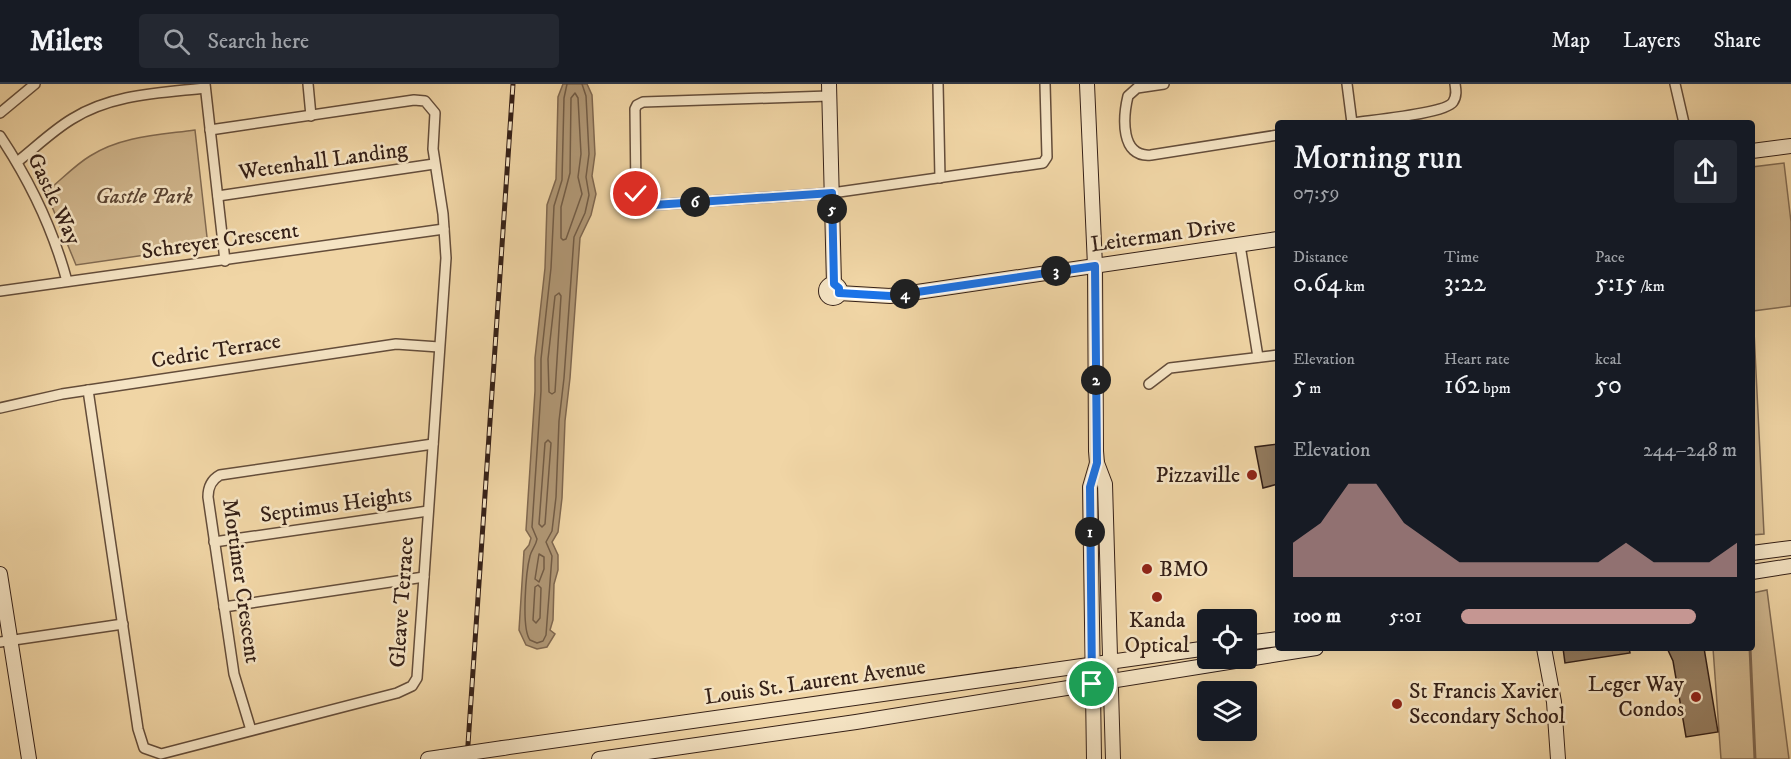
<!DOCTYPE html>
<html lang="en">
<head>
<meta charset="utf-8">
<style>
  :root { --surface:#171b24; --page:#242831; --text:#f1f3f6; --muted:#9ea1a6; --line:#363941; --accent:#c59692 }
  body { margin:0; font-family:"IM FELL DW Pica",serif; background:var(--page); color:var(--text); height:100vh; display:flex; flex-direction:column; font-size:22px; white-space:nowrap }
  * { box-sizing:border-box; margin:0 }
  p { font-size:20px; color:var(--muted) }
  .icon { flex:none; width:33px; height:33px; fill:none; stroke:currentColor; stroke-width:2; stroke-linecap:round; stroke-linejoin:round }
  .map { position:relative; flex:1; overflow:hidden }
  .sheet { position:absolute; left:1275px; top:36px; width:480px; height:531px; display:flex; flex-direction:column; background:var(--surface); border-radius:6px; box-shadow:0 6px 24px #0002 }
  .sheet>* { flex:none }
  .controls { position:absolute; left:1197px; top:525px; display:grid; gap:12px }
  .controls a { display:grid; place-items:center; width:60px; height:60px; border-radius:6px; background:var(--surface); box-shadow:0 6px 24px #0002; font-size:30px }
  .pin { position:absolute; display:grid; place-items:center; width:51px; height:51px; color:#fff; margin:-26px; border:3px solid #fff; border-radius:50%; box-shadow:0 2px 6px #0007 }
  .km { position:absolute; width:30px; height:30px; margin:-15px; border-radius:50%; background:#222; color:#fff; font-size:16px; line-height:30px; text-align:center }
  .round { display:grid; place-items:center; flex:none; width:63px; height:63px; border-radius:6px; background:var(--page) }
  .overview { display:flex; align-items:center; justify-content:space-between; height:102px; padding:0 18px }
  h1 { font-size:33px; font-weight:600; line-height:45px }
  .stats { display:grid; grid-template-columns:repeat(3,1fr); gap:9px; height:102px; padding:6px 18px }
  .stats div { display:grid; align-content:center }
  .stats b { font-size:26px; font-weight:600 }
  .stats small { font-size:16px; font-weight:400 }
  .stats p { font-size:16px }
  .chart { height:168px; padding:12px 18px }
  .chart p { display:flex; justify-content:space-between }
  .chart svg { width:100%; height:108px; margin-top:6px; fill:var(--accent); opacity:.7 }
  ul { padding:0 18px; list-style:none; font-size:20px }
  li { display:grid; grid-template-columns:96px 72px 1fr; align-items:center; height:45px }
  li i { height:15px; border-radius:8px; background:var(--accent) }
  header { display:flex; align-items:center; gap:36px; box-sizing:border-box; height:84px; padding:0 30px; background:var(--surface); border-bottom:2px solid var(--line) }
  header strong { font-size:28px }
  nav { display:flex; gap:33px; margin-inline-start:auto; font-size:21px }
  .search { width:420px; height:54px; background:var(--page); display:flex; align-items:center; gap:15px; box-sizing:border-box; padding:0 21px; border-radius:6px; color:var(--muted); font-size:22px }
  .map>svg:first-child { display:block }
  .green { fill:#d0b68d; stroke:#826b52; stroke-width:1.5 }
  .water { fill:#b09775; stroke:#7f674f; stroke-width:1.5 }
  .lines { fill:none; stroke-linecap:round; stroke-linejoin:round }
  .shore { stroke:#725c46; stroke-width:1.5 }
  .stream { stroke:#7f674f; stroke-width:3 }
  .building { fill:#967e61; stroke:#352017; stroke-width:1.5 }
  .street-casing { stroke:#644d3a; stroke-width:12 }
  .secondary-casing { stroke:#352017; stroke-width:16 }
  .street { stroke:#f5e4c4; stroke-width:9 }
  .secondary { stroke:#f5e4c4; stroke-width:14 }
  .rail-casing { stroke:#352017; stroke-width:5 }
  .rail { stroke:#f5e4c4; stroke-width:3; stroke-dasharray:9; stroke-linecap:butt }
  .secondary-bridge-casing { stroke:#352017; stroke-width:16; stroke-linecap:butt }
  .secondary-bridge { stroke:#f5e4c4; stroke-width:14 }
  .route-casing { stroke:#fff; stroke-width:12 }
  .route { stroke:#1a73e8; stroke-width:8 }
  .poi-dot { fill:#8f2418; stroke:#f5e4c4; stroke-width:2 }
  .labels { text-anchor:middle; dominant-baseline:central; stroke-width:5; stroke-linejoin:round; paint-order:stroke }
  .street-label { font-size:22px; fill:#352017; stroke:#f5e4c4 }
  .park-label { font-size:22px; font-style:italic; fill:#5c4634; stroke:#f5e4c4 }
  .poi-label { font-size:22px; fill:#352017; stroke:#f5e4c4; text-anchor:end }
</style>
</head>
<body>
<header>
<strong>Milers</strong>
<div class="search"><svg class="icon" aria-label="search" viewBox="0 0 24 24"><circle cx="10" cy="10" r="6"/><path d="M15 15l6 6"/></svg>Search here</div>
<nav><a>Map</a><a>Layers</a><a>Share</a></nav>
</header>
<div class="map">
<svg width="1791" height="675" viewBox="0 0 1791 675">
  <rect width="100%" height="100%" fill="#f0d5a5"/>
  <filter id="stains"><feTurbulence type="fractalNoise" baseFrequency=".00333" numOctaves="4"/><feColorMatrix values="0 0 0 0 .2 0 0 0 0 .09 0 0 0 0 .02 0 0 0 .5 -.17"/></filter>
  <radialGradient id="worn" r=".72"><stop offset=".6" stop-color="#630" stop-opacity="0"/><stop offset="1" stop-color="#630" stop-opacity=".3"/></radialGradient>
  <g class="green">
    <path d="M195,46L208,162L76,181L46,108C61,96 75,81 90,72C122,52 159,51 195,46Z"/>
    <path d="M1784,79L1791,138V222L1753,227L1764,450L1752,451V83Z"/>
    <path d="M1767,506L1789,675H1721L1713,564H1752V509Z"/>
  </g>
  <path class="water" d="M563,0H587L592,11L595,70L592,92L596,110L591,131L580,154L570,294L565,337L562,414L558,448L552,458L558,471V486L554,500L553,536L550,546L555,550L547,563L537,565L526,561L519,546L524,467L529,461L531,454L526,446L535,307V274L545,184L547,121L556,95L558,13Z"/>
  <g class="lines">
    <g class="shore">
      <path d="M567,0L564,14L562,96L554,122L551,184L541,275V307L532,443L537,455C536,462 531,466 530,472C526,487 521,544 530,556L537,559L543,557L546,551L552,472L546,458L552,447L556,413L559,337L564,294L574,153L585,129L589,111L586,93L589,70L586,12L582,0"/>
      <path d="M575,9L578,14L581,70L578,93L582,110L566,155L563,156L561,154V123L570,89L571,14Z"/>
      <path d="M559,209L561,212L555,308L552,310L549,308L548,275L555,212Z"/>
      <path d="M548,356L551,359L545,440L542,443L539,440L545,359Z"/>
      <path d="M539,470L544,473V485L539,498L535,495Z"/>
      <path d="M538,501L541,504L540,534L536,539L533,536L535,503Z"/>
    </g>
    <path class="stream" d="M1750,564L1755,675"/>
  </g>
  <g class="building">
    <path d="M1278,360V400L1263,404L1255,363Z"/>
    <path d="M1563,564H1629L1630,569L1565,579Z"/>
    <path d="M1667,564H1704L1718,648L1686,653L1673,577Z"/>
  </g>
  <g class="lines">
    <defs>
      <g id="street">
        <path d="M205,0L225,177"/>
        <path d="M308,0L311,32"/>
        <path d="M938,0L940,94"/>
        <path d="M1164,0L1137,4L1128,12C1123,33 1120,74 1151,71L1278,51"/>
        <path d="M1347,0L1352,39"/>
        <path d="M1675,0L1684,39"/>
        <path d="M829,12L643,18L637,21L635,25L636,109L638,117L654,121L832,109L1043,79L1047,73L1045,0"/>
        <path d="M0,29L35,0"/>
        <path d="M1352,39C1370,36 1445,30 1453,18C1457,12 1456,6 1455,0"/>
        <path d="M0,52C30,97 53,145 67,197"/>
        <path d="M17,78C35,64 52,47 72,35C112,10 160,9 205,4"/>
        <path d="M218,112L434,80"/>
        <path d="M1240,161L1258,273"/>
        <path d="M0,207L444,145"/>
        <path d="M1149,300L1170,284L1278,271"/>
        <path d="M88,306L138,645L144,664L161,670L397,609L412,602L417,594L446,174L443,130L433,65L435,29L425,17L414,16L210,46"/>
        <path d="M0,324L62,310L396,260L439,263"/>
        <path d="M214,458L428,427"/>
        <path d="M224,523L424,493"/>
        <path d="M0,558L123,540"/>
        <path d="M251,646L234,590L208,413C208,403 211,396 220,391L433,360"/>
      </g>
      <g id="secondary">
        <path d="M829,0L834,200"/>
        <path d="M1087,0L1095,182L1096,367L1097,379L1105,400L1113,675"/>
        <path d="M1752,67L1791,62"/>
        <circle cx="833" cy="207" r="7"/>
        <path d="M839,209L890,212L1278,155"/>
        <path d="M1752,469L1791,464"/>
        <path d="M1752,488L1791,482"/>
        <path d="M0,490L29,675"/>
        <path d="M1246,559L1278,555"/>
        <path d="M1544,564L1554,618L1558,675"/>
        <path d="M503,664L1208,564"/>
        <path d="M428,675L442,673"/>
        <path d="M599,675L856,638L1316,564"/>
        <path d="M1094,675L1090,403L1097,379"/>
      </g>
    </defs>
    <use href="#street" class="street-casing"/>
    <use href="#secondary" class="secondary-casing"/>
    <use href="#street" class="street"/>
    <use href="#secondary" class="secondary"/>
    <defs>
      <path id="rail" d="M467,675L513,0"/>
    </defs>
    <use href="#rail" class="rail-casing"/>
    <use href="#rail" class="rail"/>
    <defs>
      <path id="secondary-bridge" d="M442,673L503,664"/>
    </defs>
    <use href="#secondary-bridge" class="secondary-bridge-casing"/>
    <use href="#secondary-bridge" class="secondary-bridge"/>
  </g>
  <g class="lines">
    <defs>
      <path id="route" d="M636,110L638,117L654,121L832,109L834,200L839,204V209L890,212L1095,182L1097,379L1090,403L1092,600"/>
    </defs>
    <use href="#route" class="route-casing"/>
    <use href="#route" class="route"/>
  </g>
  <g class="poi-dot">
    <circle cx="1252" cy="391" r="6"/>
    <circle cx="1147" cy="485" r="6"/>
    <circle cx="1157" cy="513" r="6"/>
    <circle cx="1696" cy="613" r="6"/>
    <circle cx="1397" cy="620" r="6"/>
  </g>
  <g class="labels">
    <g class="street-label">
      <text transform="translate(323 77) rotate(-8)">Wetenhall Landing</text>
      <text transform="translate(54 115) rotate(65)">Gastle Way</text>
      <text transform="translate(1163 151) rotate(-8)">Leiterman Drive</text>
      <text transform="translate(220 157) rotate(-8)">Schreyer Crescent</text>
      <text transform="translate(216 267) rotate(-9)">Cedric Terrace</text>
      <text transform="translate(336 421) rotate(-8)">Septimus Heights</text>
      <text transform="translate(241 497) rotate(82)">Mortimer Crescent</text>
      <text transform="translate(402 518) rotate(-86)">Gleave Terrace</text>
      <text transform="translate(815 598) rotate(-8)">Louis St. Laurent Avenue</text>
    </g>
    <g class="park-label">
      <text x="144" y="112">Gastle Park</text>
    </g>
    <g class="poi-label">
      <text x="1240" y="391">Pizzaville</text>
      <text x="1159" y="485" text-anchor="start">BMO</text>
      <text x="1157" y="536" text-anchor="middle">Kanda<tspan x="1157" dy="25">Optical</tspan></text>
      <text x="1684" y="600">Leger Way<tspan x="1684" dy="25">Condos</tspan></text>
      <text x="1409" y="607" text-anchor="start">St Francis Xavier<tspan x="1409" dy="25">Secondary School</tspan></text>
    </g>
  </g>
  <rect width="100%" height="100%" filter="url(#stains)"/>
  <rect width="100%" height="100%" fill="url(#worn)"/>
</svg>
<div class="controls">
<a><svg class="icon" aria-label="locate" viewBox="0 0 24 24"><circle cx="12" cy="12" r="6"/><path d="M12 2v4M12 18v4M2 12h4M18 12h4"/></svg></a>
<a><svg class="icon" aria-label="layers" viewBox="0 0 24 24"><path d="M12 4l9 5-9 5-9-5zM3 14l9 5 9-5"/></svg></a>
</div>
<div class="pin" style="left:1092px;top:600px;background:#1e9e55"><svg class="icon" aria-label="arrive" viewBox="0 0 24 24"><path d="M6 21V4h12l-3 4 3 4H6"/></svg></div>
<div class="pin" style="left:636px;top:110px;background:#d93025"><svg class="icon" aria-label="check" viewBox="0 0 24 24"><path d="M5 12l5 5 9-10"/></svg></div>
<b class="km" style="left:1090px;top:448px">1</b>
<b class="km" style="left:1096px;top:296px">2</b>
<b class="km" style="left:1056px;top:187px">3</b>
<b class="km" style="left:905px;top:210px">4</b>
<b class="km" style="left:832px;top:125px">5</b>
<b class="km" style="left:695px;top:118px">6</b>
<section class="sheet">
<div class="overview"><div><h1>Morning run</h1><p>07:59</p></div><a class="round"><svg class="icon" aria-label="share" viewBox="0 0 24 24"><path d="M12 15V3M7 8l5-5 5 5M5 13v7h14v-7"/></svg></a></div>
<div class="stats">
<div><p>Distance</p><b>0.64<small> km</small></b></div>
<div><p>Time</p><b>3:22</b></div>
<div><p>Pace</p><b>5:15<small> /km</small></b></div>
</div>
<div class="stats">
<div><p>Elevation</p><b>5<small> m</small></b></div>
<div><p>Heart rate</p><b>162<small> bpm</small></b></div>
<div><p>kcal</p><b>50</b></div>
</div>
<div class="chart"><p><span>Elevation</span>244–248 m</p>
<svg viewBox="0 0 160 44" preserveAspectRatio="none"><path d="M0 44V30L10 22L20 6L30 6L40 22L50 30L60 38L70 38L80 38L90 38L100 38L110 38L120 30L130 38L140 38L150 38L160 30V44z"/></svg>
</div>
<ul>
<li><b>100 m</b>5:01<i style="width:85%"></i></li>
</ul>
</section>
</div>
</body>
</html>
